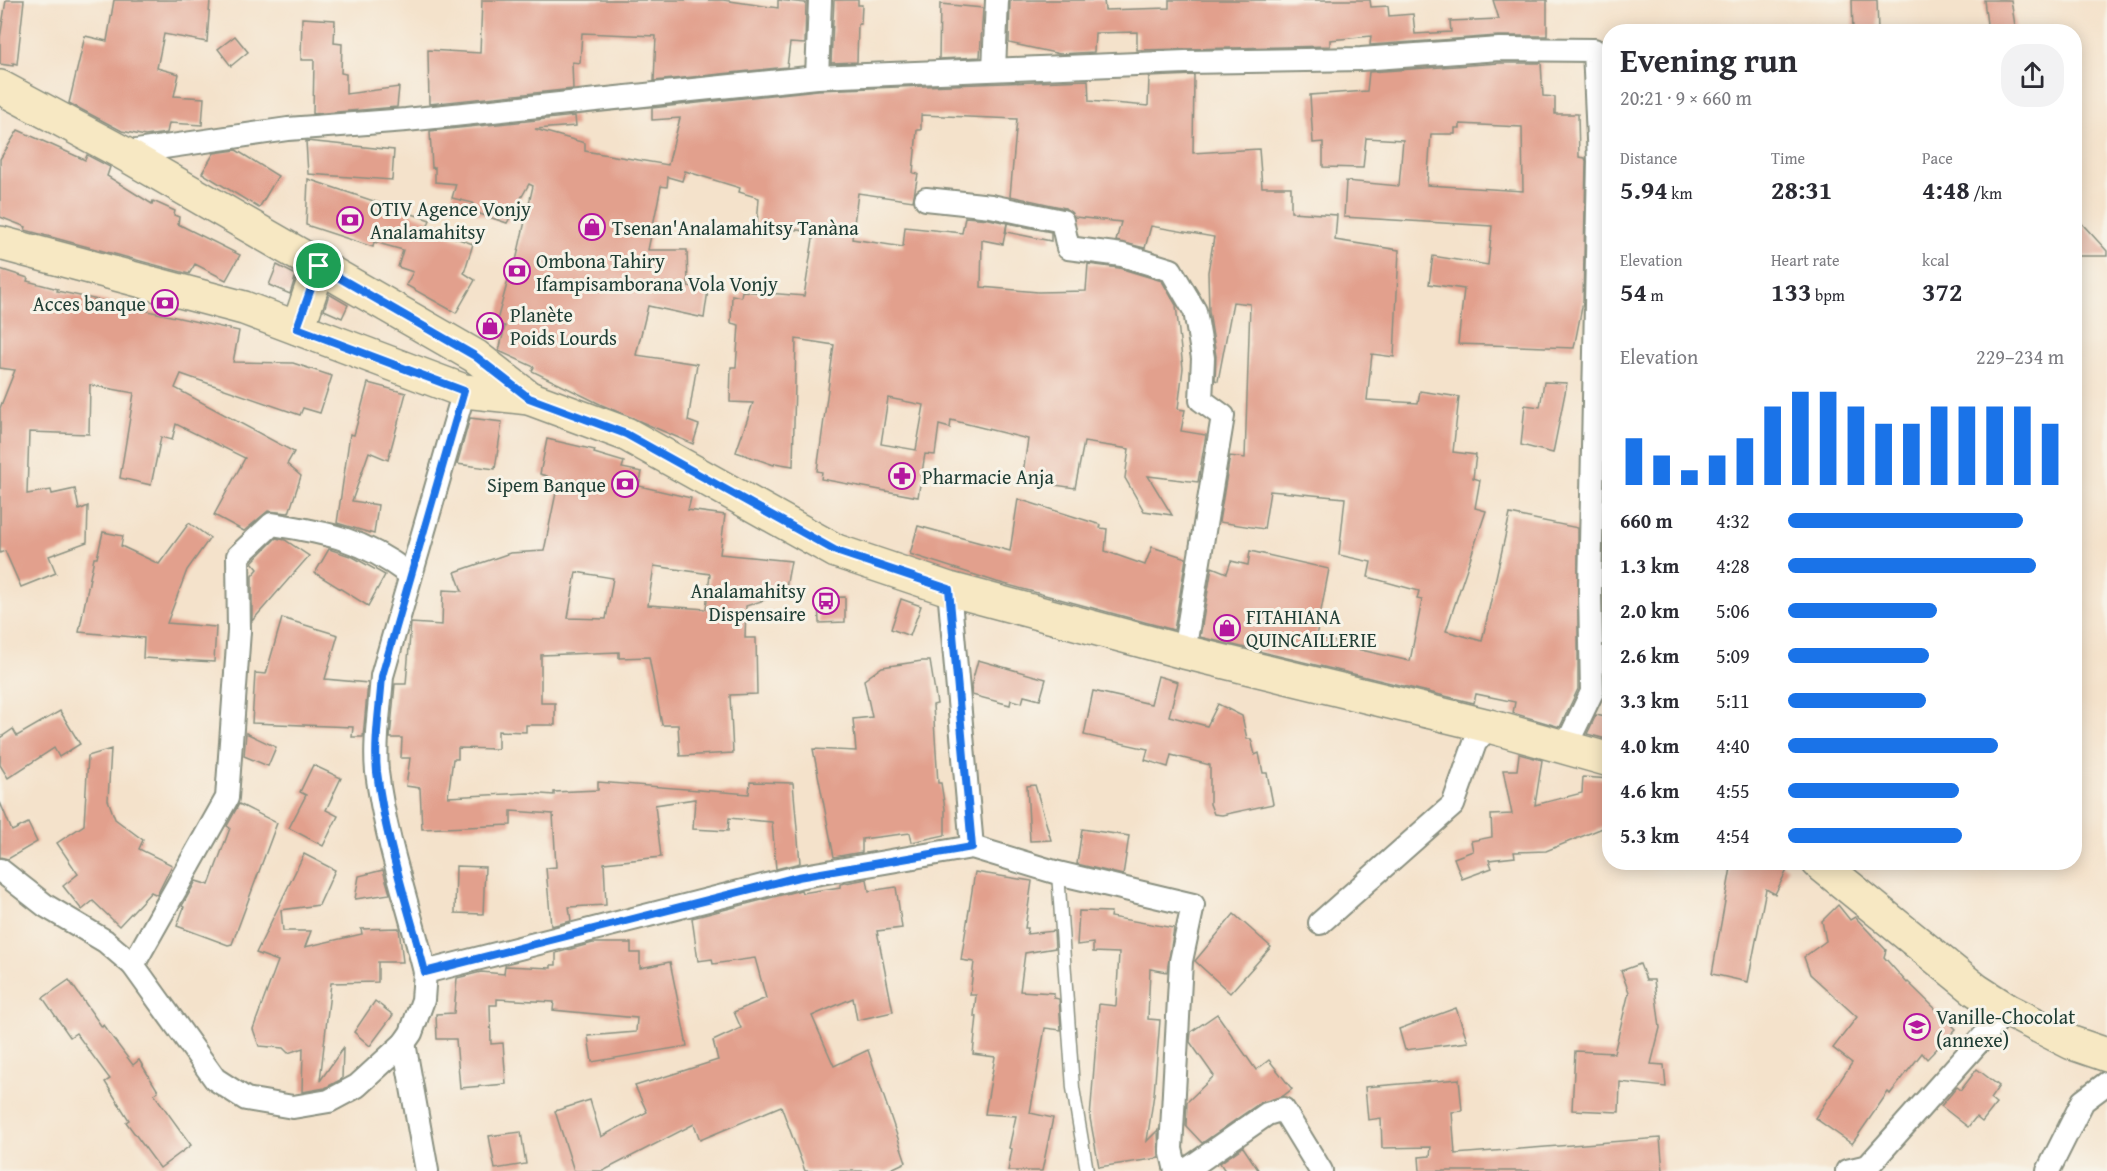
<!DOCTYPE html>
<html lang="en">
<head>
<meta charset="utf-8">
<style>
  :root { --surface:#fff; --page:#f2f2f3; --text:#2b2b33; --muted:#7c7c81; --accent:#1a73e8 }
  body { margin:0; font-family:"Gentium Book Plus",serif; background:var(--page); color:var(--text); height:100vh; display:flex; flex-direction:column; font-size:22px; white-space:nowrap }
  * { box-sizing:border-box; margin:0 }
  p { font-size:20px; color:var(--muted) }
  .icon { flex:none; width:33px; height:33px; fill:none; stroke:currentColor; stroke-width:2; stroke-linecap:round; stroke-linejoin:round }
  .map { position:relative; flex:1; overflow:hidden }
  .details { position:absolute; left:1602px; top:24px; width:480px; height:846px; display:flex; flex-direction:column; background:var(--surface); border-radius:24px; box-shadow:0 3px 15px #0003 }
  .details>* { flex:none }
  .pin { position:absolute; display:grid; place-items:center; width:51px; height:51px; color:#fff; margin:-26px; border:3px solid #fff; border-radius:50%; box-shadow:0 2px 6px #0007 }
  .round { display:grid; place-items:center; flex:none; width:63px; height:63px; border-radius:24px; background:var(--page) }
  .overview { display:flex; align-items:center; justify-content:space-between; height:102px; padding:0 18px }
  h1 { font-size:33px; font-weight:700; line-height:45px }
  .metrics { display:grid; grid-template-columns:repeat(3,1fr); gap:9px; height:102px; padding:6px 18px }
  .metrics div { display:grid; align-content:center }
  .metrics b { font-size:26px; font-weight:700 }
  .metrics small { font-size:16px; font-weight:400 }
  .metrics p { font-size:16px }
  .chart { height:168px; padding:12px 18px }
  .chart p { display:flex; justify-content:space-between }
  .chart svg { width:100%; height:108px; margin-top:6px; stroke:var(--accent); stroke-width:6 }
  ul { padding:0 18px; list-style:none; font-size:20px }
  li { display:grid; grid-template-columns:96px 72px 1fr; align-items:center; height:45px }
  li i { height:15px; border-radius:8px; background:var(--accent) }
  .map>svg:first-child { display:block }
  .building { fill:#e2a08d; fill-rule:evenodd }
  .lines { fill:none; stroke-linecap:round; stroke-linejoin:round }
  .lane-casing { stroke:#8a9080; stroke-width:15 }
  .street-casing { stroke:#8a9080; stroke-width:26 }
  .secondary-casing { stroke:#8a9080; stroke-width:36 }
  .lane { stroke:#fff; stroke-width:12 }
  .street { stroke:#fff; stroke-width:22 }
  .secondary { stroke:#f7e8c3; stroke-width:33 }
  .route-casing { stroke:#fff; stroke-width:12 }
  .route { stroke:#1a73e8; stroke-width:8 }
  .labels { text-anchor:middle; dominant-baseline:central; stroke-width:6; stroke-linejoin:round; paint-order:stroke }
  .poi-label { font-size:20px; fill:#1f3d34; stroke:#f7f3e8; text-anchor:start }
</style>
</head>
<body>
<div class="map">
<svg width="2107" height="1171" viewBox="0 0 2107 1171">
  <rect width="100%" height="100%" fill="#f7f3e8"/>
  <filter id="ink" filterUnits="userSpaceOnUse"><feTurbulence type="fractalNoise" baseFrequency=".0167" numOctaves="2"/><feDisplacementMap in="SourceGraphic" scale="12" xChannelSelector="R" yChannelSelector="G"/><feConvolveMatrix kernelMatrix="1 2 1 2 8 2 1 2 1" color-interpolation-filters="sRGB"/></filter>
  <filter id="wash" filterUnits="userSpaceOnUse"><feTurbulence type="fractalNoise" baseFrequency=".008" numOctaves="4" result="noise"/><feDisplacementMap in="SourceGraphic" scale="24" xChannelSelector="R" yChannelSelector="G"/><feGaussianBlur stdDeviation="1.35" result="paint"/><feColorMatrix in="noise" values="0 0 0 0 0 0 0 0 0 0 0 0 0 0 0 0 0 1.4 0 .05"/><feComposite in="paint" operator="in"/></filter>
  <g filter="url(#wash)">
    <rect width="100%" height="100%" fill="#f4e2cb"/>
    <g id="blocks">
      <g class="building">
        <path d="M6,0H24L17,64L13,63V66L0,64V38Z"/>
        <path d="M114,0H210L207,42L164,34L157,68L179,74L174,96L204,98L202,125L169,123L167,133L145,136L122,131L69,103L85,36L107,41Z"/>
        <path d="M482,0H723L778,8V0L806,3L805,44L790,43L787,67L654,81L656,36L582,33L580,63L572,62L573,89L429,104L428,50L480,53Z"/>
        <path d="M834,0H858V5H862L861,24H858L857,62L831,63Z"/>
        <path d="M1010,0H1104L1105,10L1169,8V0H1370L1371,7L1388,6L1389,16L1413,14L1415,34L1451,32L1450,21L1499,19L1493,0H1547V36H1498L1370,45L1371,36L1330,40V46L1137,50V32L1095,33L1094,52L1060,54L1009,43Z"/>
        <path d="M1852,0H1877L1878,32H1853Z"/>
        <path d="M1984,0H2011L2016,32H1988Z"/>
        <path d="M940,4L983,8L980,57L939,59Z"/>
        <path d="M302,18L335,20L334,43L342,44L341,73L346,74V94L399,87L397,107L313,114L314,60H301Z"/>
        <path d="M235,36L248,52L231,66L218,49Z"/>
        <path d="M1499,63H1541L1543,96L1555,97V114H1578L1579,157L1585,158L1586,161L1583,302L1574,348L1458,344L1464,289L1429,284L1433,256L1488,265L1492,226L1344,217L1346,181L1399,186L1403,140L1366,138L1363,168L1323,167V142L1313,143L1310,95L1367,91L1369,72ZM1460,124L1522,127L1523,191L1427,185L1431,134H1455V128H1460Z"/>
        <path d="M1194,75L1193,153L1259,149L1262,187H1291V212L1337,215L1335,240L1399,250L1394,357L1372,354L1367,400L1418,403L1420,391L1459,397L1453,452L1476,455L1473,478L1480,480L1475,508L1486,511L1446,631L1482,641L1510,514L1578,528V689L1560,727L1513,713L1515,702L1476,694L1474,703L1200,637L1212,567L1227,573L1231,561L1248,565L1250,551L1329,569L1316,637L1340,643L1339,645L1410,661L1422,600L1417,599L1419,591L1368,577L1371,562L1339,555L1345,498L1270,491L1264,529L1219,522L1230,456L1245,458L1250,304L1233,302L1218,381L1215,380L1216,356L1209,311L1208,272L1214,237L1151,226L1145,248L1116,241L1121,222L1075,217L1065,208L1010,196L1017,119L921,115V130H917L913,173L918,174L913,201L858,193L852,239L903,247L905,227L962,233L965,217L989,219L1007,223L1003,244L982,240L981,287L1038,292L1086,291L1088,264L1119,268L1162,281L1176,305L1183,368L1178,409L1185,410L1181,431L1206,435L1198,482L1148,476L1172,515L1144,511L1125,478L1129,449L1084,442L1075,488L1022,480L1028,439L951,420L950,428L939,425L935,455L925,454L918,497L821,479L822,472L817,471L834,345L796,339L793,466L775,463L774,465L736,452L753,403L730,402L731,367H736L739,325L731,323L732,295L741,297L742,291L804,296L814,232L757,225L759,198L739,192L740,188L685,171L682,181L668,177L667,187L661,186L648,250H687L688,286L708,290L704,318L648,306L636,355L697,364L688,421L699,425L693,444L602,405L532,371L534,367L499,351L505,326L496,324L510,273L513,274L533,186L529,184L507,223L471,211L473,203L452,198L456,184L435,182V167L432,168L430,131L575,116L576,126L535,129L585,143V151L668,165L680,118L652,120V108L818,90L1088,80L1089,101L1148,106L1149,77ZM888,398L924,405L916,450L881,444Z"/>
        <path d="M18,130L85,160L87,155L110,167L107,176L152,204L153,201L175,211L174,215L179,217L178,224L240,255L226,280L195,264L189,274L25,230L26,227L0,217V159Z"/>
        <path d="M306,141L394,150L392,180L308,174Z"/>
        <path d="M236,150L278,176L259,208L202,173L214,153Z"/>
        <path d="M308,179L430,220L427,228L473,244L464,273L475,280L456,313L406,285L413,272L398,267L403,250L374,242L373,247L306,225Z"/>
        <path d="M2074,215L2107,251V256H2074Z"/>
        <path d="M1007,223L1051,232V241L1006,232Z"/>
        <path d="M277,265L296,275L290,294L269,285Z"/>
        <path d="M0,269L28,278L27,281L58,289L57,291L239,331L233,362L293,363L332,376L320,413L303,408L300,415L181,374L175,388L294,452L287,464L301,476L289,513L268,511L244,531L214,515L245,458L176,424L172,440L161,437L151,485L120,478L134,393L90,385L89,434L29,432L27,494L51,490L52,494L75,489L79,510L88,506L87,542L49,556L56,573L21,587L5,551L0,553V408L15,370L0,368Z"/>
        <path d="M329,294L348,305L342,318L324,310Z"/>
        <path d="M1544,382L1567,383L1553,453L1521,445L1525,405L1540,407Z"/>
        <path d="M368,383L406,393L388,460L369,452L352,501L378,505L374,534L337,523L350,434L354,435Z"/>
        <path d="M470,418L502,422L495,469L457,464Z"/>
        <path d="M547,439L595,450L594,453L624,462L622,468L642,472L639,486L691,498L688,510L725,515L720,554L791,561L785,593L746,606L745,638H756L757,694L730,695L733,753L680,756L678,725H662L649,657L619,658V652L541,655V703H555V725H526V732L498,731V749L458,748V759H453L448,797L528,793L554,795V792L598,790V782L749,794L750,782L793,783L800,863L776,869L772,822L729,818L728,831L693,829L695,799L655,805L661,857L604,863L606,905L569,907L571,921L551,926L546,868L556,867L553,814L511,811V825L422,829L420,788L406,786L410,758H401L402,738H390L395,684H406L411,623L442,625L443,590L462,591L455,572L510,553L544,551L558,483L546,481L547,476L540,474ZM654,566L710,574L706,609L648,605ZM576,572L613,578L606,619L568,618Z"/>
        <path d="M1018,499L1101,525L1100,528L1107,529L1105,551L1145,565L1152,547L1186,558L1174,630L997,582L910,554L918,526L1010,551Z"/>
        <path d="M189,523L210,538L187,570L167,623L216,627L214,662L143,658L144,638L79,632L94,558H97L103,532L123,536L121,546L159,564Z"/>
        <path d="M276,538L285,540L309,556L252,621V576L258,569L252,562Z"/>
        <path d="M1604,544H1610V671L1605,670Z"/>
        <path d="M329,549L353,557L385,575L368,606L315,573Z"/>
        <path d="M845,597V622L819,623L818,598Z"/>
        <path d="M901,599L921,606L910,636L891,629Z"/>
        <path d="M282,618L338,635L325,679L368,683L363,737H352L353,727L252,723L255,673L266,674Z"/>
        <path d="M978,660L1046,679L1040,700L1024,696L1022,703L1011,700L1010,705L972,695L971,686Z"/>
        <path d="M922,661H930L937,704L933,705L938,783H941L945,809V835L912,842L910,833L862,839V852L834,857L813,749L856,751L853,719L872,717L864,680L882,667Z"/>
        <path d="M1158,676L1178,682L1169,716L1207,726L1218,704L1242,716L1247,739H1251L1255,755L1259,753L1263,773H1267L1273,804L1222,815L1214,814L1210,804V765L1171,755L1168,767L1145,760L1148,749L1084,735L1093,691L1151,704Z"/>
        <path d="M60,711L80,744L59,757L54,748L8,778L0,765V738L13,729L17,736Z"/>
        <path d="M1596,715L1610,718V740L1587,734Z"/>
        <path d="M246,733L276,747L268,766L244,756Z"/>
        <path d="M111,749L108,800L115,819L143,840L139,849L172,865L157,895L151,892L119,926L93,901L82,910L63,886L78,874L57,843L84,825L88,756Z"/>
        <path d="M1519,754L1542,760L1535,805L1582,793L1583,777L1610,779V825L1546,851L1514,852L1515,857L1489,860L1492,868L1462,879L1454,858L1473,851L1471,841L1492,837L1491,815L1512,814L1503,770H1517Z"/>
        <path d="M313,765L341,778L326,810L338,816L323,846L289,828L306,795L300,792Z"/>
        <path d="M1035,785L1051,840L1030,841L1027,786Z"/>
        <path d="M0,802L12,831L28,823L37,842L8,859L0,857Z"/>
        <path d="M239,804L277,823L232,944L228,945L177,926L184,907L182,906L196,881L209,885L230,828L227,826Z"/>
        <path d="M1082,829L1129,836L1123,875L1077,864Z"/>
        <path d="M304,854L335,870L319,905L281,910L283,931H311L305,947L362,934L361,929L399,928L403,962H378V982L331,983L320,1081L343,1048L342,1079L325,1088L302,1092L303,1048L288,1053L283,1048L259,1046L253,1029L278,961L256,953Z"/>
        <path d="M1732,862H1777L1788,868L1775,894L1766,889L1748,982L1712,974Z"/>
        <path d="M456,866L485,867L483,914L455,913Z"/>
        <path d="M383,870L390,894L355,899L359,876Z"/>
        <path d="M975,872L1032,881L1025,928H1028L1027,934L1054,931L1055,948L1025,953L1020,991L1054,993V998L1059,999L1061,1030L1045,1028L1030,1113L1053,1118L1042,1171H1008L1012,1149L1009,1148L1016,1116L985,1114L995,1057L973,1054L977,1016H974L976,995H970L974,962L961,960Z"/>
        <path d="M867,879L869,891L896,887L902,928L877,931L893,1012L857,1020L853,998L812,1016L834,1066L868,1050L906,1162L887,1171H805L781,1106L700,1140L694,1124L603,1171H574L555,1111L590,1100L601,1137L647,1112L635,1086L718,1060L713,1041L741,1028L734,1012L766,998L755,958L713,964L712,959L698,961L692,918L801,890L802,893L840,887V884Z"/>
        <path d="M1838,905L1850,920L1855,917L1886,950L1884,957L1907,983L1908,982L1956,1029L1927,1059L1922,1053L1890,1094L1888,1092L1852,1144L1815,1118L1852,1063L1833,1048L1857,1017L1810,974L1804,957L1826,941L1822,921Z"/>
        <path d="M1079,911L1111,912L1110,917L1174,928L1167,972L1150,969L1148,1019L1160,1020L1154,1094L1147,1141L1158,1130L1159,1158L1099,1167L1090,1118L1099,1004L1116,1006L1119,953L1093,952V943L1077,945Z"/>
        <path d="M1234,914L1271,947L1230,993L1195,961Z"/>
        <path d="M593,943H631V953H640V968L670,962L687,1046L592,1062L588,1036L636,1032L637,1018L553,1010L554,1002L497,999V1005H490L491,1044L503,1043L506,1084L460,1088L456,1039H437L436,1014L454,1013L457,978L481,972L504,974L505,966L551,968V965H556V953Z"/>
        <path d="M1640,964L1646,980H1654L1660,1028L1651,1064L1664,1065L1666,1087L1620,1082L1619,1112L1572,1110L1575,1051L1614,1053L1629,992L1621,971Z"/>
        <path d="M69,980L102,1027L103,1025L133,1065L139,1060L158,1091L154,1094L191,1145L160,1168L126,1122L129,1120L105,1082L110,1079L76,1033L70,1037L43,998Z"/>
        <path d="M375,1001L393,1015L370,1046L354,1032Z"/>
        <path d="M1456,1008L1468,1042L1405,1050L1399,1029Z"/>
        <path d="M1217,1014L1256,1070L1269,1060L1292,1089L1283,1096L1260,1103L1202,1143L1186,1126L1187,1102L1214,1076L1190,1042L1191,1032Z"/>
        <path d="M1977,1069L1999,1086L1990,1099L1996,1104L1982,1122L1976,1117L1968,1127L1941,1106L1957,1087L1961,1090Z"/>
        <path d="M1459,1079L1462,1111L1452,1112L1455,1154L1660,1138L1663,1171H1420L1419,1157L1430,1156L1431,1147L1382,1148L1381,1118L1368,1120L1365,1087Z"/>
        <path d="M521,1132L526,1164L495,1169L489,1136Z"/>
        <path d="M1243,1147L1259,1171H1225L1220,1163Z"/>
      </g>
    </g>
  </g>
  <g filter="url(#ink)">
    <use href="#blocks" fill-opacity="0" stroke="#8a9080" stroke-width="1.5"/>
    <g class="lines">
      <defs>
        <path id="lane" d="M1058,873L1073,1088L1087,1171"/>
        <g id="street">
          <path d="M994,69L997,0"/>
          <path d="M817,77L820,0"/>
          <path d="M123,153L288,129L406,120L817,77L1186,62L1361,59L1499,49L1594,50L1599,161L1590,591L1592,692L1565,748"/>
          <path d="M926,199L991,206L1062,221L1068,248L1122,255L1171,270L1195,311L1203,358L1201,400L1223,416L1184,652"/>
          <path d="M464,391L382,676C380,707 374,741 377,772C385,838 409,907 425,972L798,877L972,847L949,589"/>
          <path d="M409,574C362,539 329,533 272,524L238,556L239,631L227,798L133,965L215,1079L246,1099L293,1107L329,1101L357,1086L404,1043L411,1033L423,1000L425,972"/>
          <path d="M972,847L1058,873L1193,905L1181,961L1171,1149L1176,1171"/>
          <path d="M0,870L46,906L105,941L133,965"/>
          <path d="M1320,923L1453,805L1475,743L1489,726"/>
          <path d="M404,1043L427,1171"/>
          <path d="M1185,1171L1267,1114L1283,1109L1321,1171"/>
          <path d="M1847,1171L1868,1166L2007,1010"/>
          <path d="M2048,1171L2083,1101L2107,1083"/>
        </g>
        <g id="secondary">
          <path d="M0,87L123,153L475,356L529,398"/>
          <path d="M0,243L244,308L464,391L529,398L626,434L836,551L949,589L1184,652L1489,726L1610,760"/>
          <path d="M298,328L319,266"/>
          <path d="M1818,862L1976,990L2007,1010L2072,1043L2107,1055"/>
        </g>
      </defs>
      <use href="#lane" class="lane-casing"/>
      <use href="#street" class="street-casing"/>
      <use href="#secondary" class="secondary-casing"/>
      <use href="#lane" class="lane"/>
      <use href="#street" class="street"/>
      <use href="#secondary" class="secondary"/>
    </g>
  </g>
  <g class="lines" filter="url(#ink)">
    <defs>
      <path id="route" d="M319,266L475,356L529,398L626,434L836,551L949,589L972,847L798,877L425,972C408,906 385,839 377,772C374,741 380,707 382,676L464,391L297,328Z"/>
    </defs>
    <use href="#route" class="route-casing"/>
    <use href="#route" class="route"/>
  </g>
  <defs>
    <symbol id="bank-ring" viewBox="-11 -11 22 22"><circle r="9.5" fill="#f7f3e8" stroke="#b5179e" stroke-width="1.5"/><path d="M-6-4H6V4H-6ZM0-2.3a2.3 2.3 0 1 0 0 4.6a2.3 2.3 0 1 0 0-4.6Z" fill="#b5179e"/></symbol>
    <symbol id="shop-ring" viewBox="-11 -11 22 22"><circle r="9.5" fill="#f7f3e8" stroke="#b5179e" stroke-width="1.5"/><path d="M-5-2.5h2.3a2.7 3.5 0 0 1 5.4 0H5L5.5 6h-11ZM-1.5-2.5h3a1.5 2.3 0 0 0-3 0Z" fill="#b5179e"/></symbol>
    <symbol id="pharmacy-ring" viewBox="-11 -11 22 22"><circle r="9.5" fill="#f7f3e8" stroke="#b5179e" stroke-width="1.5"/><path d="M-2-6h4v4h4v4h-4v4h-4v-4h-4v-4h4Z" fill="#b5179e"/></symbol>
    <symbol id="bus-ring" viewBox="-11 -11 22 22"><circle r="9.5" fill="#f7f3e8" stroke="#b5179e" stroke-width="1.5"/><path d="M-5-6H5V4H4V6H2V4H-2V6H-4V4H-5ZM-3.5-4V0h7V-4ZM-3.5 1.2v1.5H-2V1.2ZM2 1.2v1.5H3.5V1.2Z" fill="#b5179e"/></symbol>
    <symbol id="school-ring" viewBox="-11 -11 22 22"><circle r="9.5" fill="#f7f3e8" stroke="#b5179e" stroke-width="1.5"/><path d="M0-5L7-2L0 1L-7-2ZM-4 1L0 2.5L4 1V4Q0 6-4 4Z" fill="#b5179e"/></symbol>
  </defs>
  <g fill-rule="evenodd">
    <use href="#bank-ring" x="335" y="205" width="30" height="30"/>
    <use href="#shop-ring" x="577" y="212" width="30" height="30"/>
    <use href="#bank-ring" x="502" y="256" width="30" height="30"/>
    <use href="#bank-ring" x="150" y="288" width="30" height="30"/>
    <use href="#shop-ring" x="475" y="311" width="30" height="30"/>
    <use href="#pharmacy-ring" x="887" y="461" width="30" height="30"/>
    <use href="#bank-ring" x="610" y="469" width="30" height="30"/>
    <use href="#bus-ring" x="811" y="586" width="30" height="30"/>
    <use href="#shop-ring" x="1212" y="613" width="30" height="30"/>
    <use href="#school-ring" x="1902" y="1012" width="30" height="30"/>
  </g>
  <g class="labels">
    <g class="poi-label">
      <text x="370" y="208">OTIV Agence Vonjy<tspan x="370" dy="23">Analamahitsy</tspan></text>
      <text x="612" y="227">Tsenan'Analamahitsy Tanàna</text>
      <text x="536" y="260">Ombona Tahiry<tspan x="536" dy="23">Ifampisamborana Vola Vonjy</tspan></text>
      <text x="146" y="303" text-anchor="end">Acces banque</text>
      <text x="510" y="314">Planète<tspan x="510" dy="23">Poids Lourds</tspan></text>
      <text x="922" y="476">Pharmacie Anja</text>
      <text x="606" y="484" text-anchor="end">Sipem Banque</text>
      <text x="806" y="590" text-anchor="end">Analamahitsy<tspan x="806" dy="23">Dispensaire</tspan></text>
      <text x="1246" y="616">FITAHIANA<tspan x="1246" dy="23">QUINCAILLERIE</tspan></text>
      <text x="1936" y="1016">Vanille-Chocolat<tspan x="1936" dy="23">(annexe)</tspan></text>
    </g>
  </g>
</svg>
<div class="pin" style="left:319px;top:266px;background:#1e9e55"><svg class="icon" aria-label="arrive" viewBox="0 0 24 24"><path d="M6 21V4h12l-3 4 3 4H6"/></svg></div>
<section class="details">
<div class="overview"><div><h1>Evening run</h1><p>20:21 · 9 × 660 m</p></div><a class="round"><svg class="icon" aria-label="share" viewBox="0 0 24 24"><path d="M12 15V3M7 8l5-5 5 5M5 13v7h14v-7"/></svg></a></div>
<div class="metrics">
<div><p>Distance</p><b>5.94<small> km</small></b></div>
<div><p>Time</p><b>28:31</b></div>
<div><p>Pace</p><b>4:48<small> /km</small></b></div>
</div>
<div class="metrics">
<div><p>Elevation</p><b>54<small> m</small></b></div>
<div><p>Heart rate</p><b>133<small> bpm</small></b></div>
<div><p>kcal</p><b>372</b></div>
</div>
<div class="chart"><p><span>Elevation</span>229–234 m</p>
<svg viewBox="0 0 160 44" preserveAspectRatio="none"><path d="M5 44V25M15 44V32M25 44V38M35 44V32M45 44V25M55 44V12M65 44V6M75 44V6M85 44V12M95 44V19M105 44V19M115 44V12M125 44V12M135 44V12M145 44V12M155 44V19"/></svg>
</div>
<ul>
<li><b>660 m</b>4:32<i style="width:85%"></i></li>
<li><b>1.3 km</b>4:28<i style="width:90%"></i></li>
<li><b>2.0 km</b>5:06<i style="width:54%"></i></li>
<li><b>2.6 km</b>5:09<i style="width:51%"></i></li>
<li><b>3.3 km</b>5:11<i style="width:50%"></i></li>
<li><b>4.0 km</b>4:40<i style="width:76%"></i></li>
<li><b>4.6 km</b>4:55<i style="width:62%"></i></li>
<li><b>5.3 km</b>4:54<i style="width:63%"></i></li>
</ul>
</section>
</div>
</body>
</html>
